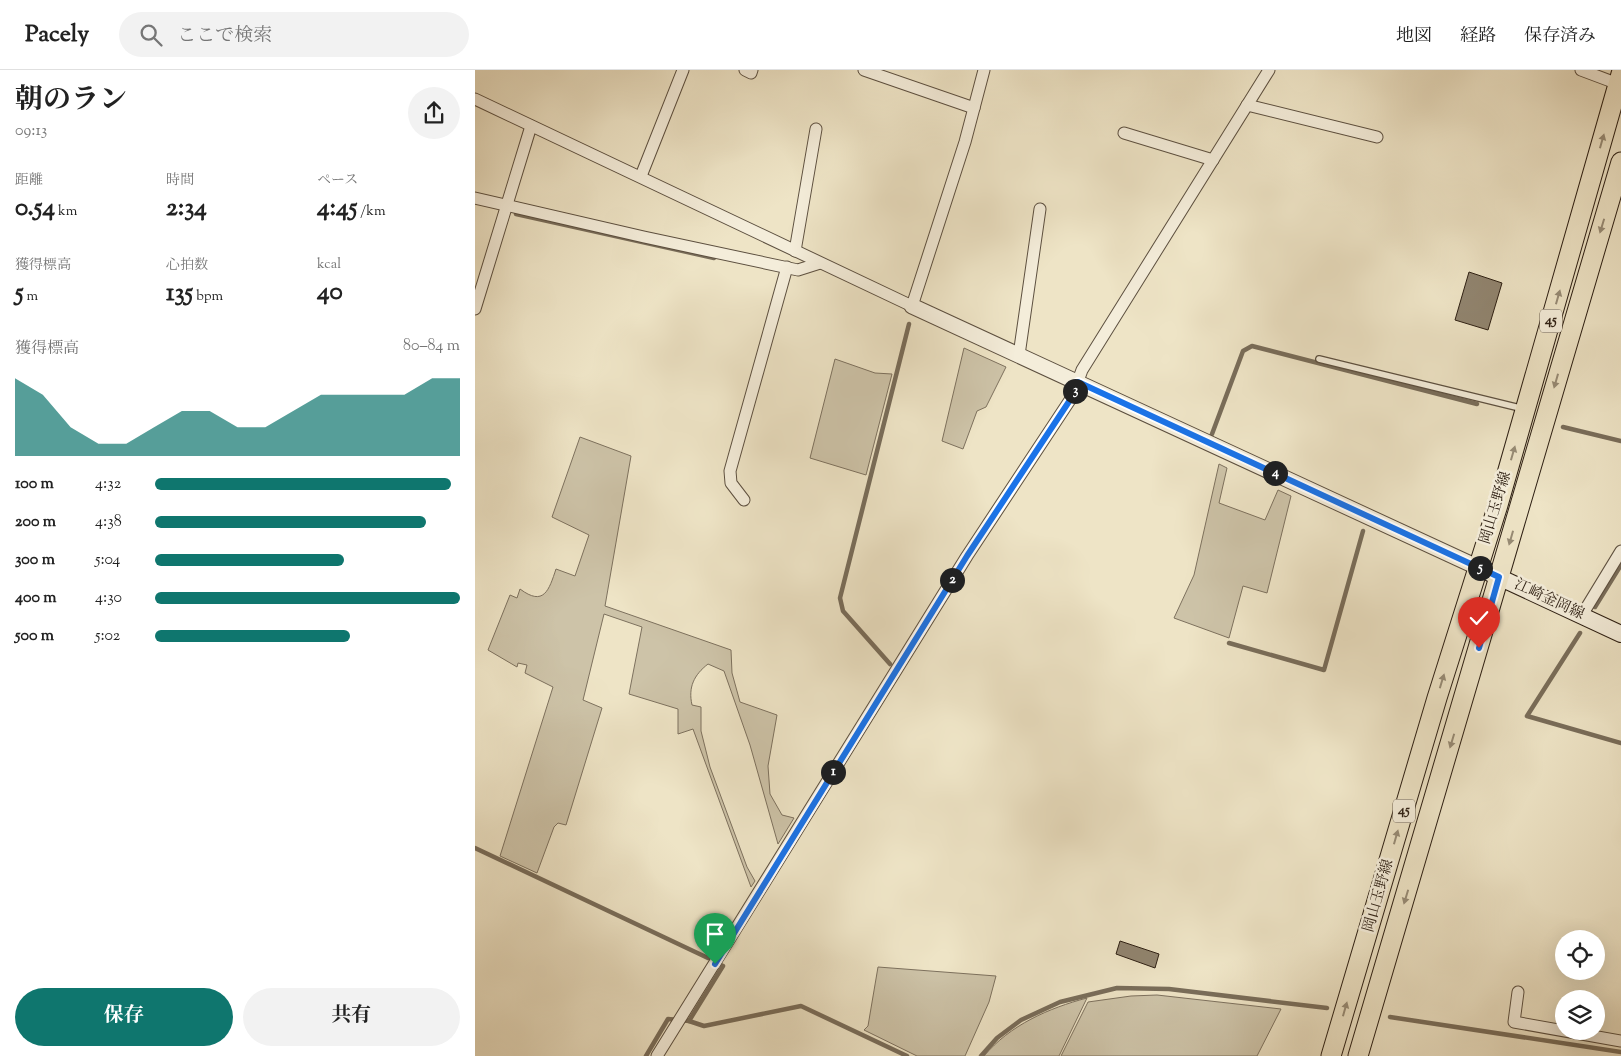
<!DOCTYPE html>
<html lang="ja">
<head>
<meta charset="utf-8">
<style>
  :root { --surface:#fff; --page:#f2f2f2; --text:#222; --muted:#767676; --line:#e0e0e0; --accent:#0f766e }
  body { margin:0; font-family:"Sorts Mill Goudy","Noto Serif JP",serif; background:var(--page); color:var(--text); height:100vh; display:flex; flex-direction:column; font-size:19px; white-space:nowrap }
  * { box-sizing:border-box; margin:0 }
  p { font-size:16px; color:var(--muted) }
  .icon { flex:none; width:28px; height:28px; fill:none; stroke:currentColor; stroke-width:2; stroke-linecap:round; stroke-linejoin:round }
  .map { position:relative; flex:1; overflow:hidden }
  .panel { display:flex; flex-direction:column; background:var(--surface); width:475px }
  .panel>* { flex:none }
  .tools { position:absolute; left:1080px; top:860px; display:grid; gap:10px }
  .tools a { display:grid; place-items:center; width:50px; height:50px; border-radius:50%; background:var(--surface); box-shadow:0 5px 20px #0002; font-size:25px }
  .pin { position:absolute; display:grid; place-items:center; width:42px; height:42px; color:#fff; margin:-51px -21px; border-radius:50% 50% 50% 0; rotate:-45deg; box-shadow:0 0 5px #0007 }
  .pin .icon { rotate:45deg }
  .km { position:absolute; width:25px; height:25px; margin:-12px; border-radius:50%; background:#222; color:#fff; font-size:14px; line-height:25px; text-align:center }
  .round { display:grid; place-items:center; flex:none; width:52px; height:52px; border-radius:26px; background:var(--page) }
  .headline { display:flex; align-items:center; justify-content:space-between; height:85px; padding:0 15px }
  h1 { font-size:28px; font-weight:700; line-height:38px }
  .stats { display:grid; grid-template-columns:repeat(3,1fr); gap:8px; height:85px; padding:5px 15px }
  .stats div { display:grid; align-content:center }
  .stats b { font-size:25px; font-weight:700 }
  .stats small { font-size:14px; font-weight:400 }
  .stats p { font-size:14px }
  .chart { height:140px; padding:10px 15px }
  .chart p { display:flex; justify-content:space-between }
  .chart svg { width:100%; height:90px; margin-top:5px; fill:var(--accent); opacity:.7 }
  .button { display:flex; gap:10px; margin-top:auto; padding:10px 15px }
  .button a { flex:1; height:58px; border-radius:30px; background:var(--accent); color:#fff; font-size:20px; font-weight:700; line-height:58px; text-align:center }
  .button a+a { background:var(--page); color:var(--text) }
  ul { padding:0 15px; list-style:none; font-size:16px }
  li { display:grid; grid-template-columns:80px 60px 1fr; align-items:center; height:38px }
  li i { height:12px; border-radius:6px; background:var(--accent) }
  header { display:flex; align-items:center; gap:30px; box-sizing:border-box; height:70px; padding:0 25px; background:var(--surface); border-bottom:1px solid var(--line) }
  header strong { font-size:24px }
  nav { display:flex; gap:28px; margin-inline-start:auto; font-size:18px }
  .search { width:350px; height:45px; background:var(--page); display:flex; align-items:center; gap:12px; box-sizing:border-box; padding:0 18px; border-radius:28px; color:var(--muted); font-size:19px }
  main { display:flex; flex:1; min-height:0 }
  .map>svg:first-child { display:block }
  .green { fill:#cdc3a8; stroke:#7d715e }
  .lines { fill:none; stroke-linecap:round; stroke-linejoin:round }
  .stream { stroke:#796d5a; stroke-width:4.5 }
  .building { fill:#918570; stroke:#2d1f13 }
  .service-casing { stroke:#5d5040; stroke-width:8 }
  .minor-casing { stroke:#5d5040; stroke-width:13 }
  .tertiary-casing { stroke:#5d5040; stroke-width:17 }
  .secondary-casing { stroke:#2d1f13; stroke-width:18 }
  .primary-casing { stroke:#2d1f13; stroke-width:21 }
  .service { stroke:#f4edda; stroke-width:5.5 }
  .minor { stroke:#f4edda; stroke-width:11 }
  .tertiary { stroke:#f4edda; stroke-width:15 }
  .secondary { stroke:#f4edda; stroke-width:16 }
  .primary { stroke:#eee4c6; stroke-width:19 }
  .oneway { fill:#978b75 }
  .route-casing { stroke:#fff; stroke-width:10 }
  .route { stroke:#1a73e8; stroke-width:6 }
  .labels { text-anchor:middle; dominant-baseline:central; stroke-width:5; stroke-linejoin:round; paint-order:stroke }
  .shield { fill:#f4edda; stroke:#695d4f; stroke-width:1 }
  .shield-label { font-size:14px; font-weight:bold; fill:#2d1f13 }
  .street-label { font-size:15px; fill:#2d1f13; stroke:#f4edda }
</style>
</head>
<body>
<header>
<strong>Pacely</strong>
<div class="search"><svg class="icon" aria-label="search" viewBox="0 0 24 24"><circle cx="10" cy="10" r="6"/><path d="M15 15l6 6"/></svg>ここで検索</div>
<nav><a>地図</a><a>経路</a><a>保存済み</a></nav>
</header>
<main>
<section class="panel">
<div class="headline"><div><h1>朝のラン</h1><p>09:13</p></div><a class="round"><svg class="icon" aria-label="share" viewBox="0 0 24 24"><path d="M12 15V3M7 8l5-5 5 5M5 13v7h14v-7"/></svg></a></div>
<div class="stats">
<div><p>距離</p><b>0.54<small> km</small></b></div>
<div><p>時間</p><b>2:34</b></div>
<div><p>ペース</p><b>4:45<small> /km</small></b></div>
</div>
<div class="stats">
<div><p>獲得標高</p><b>5<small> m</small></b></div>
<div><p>心拍数</p><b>135<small> bpm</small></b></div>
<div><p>kcal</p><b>40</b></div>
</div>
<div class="chart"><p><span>獲得標高</span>80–84 m</p>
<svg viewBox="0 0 160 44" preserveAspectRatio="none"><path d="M0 44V6L10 14L20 30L30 38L40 38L50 30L60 22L70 22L80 30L90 30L100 22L110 14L120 14L130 14L140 14L150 6L160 6V44z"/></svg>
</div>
<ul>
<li><b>100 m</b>4:32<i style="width:97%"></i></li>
<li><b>200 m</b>4:38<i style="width:89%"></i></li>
<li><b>300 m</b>5:04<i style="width:62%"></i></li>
<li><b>400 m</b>4:30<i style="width:100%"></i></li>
<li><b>500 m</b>5:02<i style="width:64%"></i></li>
</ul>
<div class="button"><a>保存</a><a>共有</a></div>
</section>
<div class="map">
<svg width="1146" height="986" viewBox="0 0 1146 986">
  <rect width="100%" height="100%" fill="#eee4c6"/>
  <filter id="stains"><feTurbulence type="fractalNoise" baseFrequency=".004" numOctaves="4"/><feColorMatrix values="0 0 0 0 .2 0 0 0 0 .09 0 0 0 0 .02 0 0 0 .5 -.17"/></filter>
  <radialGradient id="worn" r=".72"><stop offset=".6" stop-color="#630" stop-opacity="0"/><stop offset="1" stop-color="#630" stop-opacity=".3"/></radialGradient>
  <g class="green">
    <path d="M489,278L531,297L511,337L502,341L488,379L467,371Z"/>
    <path d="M360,289L400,303L417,304L391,405L335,388Z"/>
    <path d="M105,367L156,386L130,536L256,580L257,603L265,632L302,645L293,696L295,724L307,745L319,748L303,774L275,675L249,601L233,594C219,605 213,617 217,635L226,637V661L235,697L272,797L280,811L276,817L218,659L203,664V639L154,624L167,557L129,544L108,630L127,638L91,755L83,753L79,757L62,803L25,786L78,617L50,603L52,595L43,593L42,597L13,580L35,525L42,528L45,519C69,537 74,520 81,499L100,506L114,465L77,447Z"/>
    <path d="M744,394L752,398L744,433L790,450L803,420L816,426L792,523L768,516L754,568L699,548L719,505Z"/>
    <path d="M403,897L521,906L514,932L490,986H442L389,960L393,956Z"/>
    <path d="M682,925L806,939L782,986H586L613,932L656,926Z"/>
    <path d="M612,928L584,986H509C535,955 574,938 612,928Z"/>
  </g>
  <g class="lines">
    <g class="stream">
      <path d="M41,144L239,188"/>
      <path d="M1088,357L1146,371"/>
      <path d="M737,364L768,281L777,276L1002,334"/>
      <path d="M1120,537L1146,495"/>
      <path d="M1105,563L1052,646L1146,673"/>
      <path d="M754,573L849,600L888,461"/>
      <path d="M415,594L368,541L365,528L434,254"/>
      <path d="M0,778L233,888"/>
      <path d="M915,947L1146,982"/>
      <path d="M214,951L248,896L246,895"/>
      <path d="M171,986L193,949L214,951L229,956L326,936L432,986"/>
      <path d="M506,986L522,968L546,950L585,932L642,918L694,919L852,938"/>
    </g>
  </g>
  <g class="building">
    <path d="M994,202L1027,213L1013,260L980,250Z"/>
    <path d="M645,871L684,884L680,898L641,884Z"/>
  </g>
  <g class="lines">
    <defs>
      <path id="service" d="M844,289L1049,339"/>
      <g id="minor">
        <path d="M270,0L276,3L277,0"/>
        <path d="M389,0L499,38"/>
        <path d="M1106,0L1146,15"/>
        <path d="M0,29L437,236L490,72L509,0"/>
        <path d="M772,35L902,67"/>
        <path d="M649,63L738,90"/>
        <path d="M166,106L208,0"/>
        <path d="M0,128L169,167L323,200L345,193"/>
        <path d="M320,181L341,59"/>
        <path d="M0,239L56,56"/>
        <path d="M544,285L565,139"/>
        <path d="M269,430L256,413L255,401L312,197"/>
        <path d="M1107,545L1146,481"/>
        <path d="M1043,922L1039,952L1146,971"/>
        <path d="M182,986L492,486L597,327L607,300L794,0"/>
      </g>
      <path id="tertiary" d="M437,236L1002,497"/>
      <path id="secondary" d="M1002,497L1146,564"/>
      <g id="primary">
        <path d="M856,986L962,628L1023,435L1146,4"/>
        <path d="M883,986L1146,92"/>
      </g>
    </defs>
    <use href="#service" class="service-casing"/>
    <use href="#minor" class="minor-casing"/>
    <use href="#tertiary" class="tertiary-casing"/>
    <use href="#secondary" class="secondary-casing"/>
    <use href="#primary" class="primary-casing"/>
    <use href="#service" class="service"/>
    <use href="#minor" class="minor"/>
    <use href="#tertiary" class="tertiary"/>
    <use href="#secondary" class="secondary"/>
    <use href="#primary" class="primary"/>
  </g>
  <defs><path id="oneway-solid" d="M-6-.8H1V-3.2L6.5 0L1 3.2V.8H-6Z" transform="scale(1.25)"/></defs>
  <g class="oneway">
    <use href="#oneway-solid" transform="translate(1127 71) rotate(-74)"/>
    <use href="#oneway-solid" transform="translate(1127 156) rotate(107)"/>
    <use href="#oneway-solid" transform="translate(1083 227) rotate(-74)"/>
    <use href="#oneway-solid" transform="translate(1081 311) rotate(106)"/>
    <use href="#oneway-solid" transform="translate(1038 383) rotate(-74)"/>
    <use href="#oneway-solid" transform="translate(1036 468) rotate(106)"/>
    <use href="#oneway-solid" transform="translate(967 611) rotate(-73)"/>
    <use href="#oneway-solid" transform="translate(977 671) rotate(107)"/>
    <use href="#oneway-solid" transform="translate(921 767) rotate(-74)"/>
    <use href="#oneway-solid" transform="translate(931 827) rotate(107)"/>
    <use href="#oneway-solid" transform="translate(870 939) rotate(-74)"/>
  </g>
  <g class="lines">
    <defs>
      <path id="route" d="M240,894L492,486L597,327L603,312L1024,507L1004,578"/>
    </defs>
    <use href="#route" class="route-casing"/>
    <use href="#route" class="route"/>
  </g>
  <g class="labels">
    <g class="shield">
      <rect x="1065" y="239.5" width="22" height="23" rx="4"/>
      <rect x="918" y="729.5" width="22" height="23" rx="4"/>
    </g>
    <g class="shield-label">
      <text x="1076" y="251">45</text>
      <text x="929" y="741">45</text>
    </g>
    <g class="street-label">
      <text transform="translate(1021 438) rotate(-73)">岡山玉野線</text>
      <text transform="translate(1074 530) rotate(25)">江崎金岡線</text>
      <text transform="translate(904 826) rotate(-74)">岡山玉野線</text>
    </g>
  </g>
  <rect width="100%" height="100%" filter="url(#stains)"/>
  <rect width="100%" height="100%" fill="url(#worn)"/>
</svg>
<div class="tools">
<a><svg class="icon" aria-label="locate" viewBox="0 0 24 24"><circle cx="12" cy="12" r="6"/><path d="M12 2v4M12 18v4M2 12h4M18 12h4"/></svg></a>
<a><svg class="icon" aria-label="layers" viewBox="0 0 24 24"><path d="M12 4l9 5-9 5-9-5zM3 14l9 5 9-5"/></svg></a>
</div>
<div class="pin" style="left:240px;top:894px;background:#1e9e55"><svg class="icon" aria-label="arrive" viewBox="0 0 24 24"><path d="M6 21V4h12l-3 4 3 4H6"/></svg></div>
<div class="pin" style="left:1004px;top:578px;background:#d93025"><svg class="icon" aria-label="check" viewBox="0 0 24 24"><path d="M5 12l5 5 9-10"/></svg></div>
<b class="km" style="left:358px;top:702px">1</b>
<b class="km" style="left:477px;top:510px">2</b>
<b class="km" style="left:600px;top:321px">3</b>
<b class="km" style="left:800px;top:403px">4</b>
<b class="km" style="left:1005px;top:498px">5</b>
</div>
</main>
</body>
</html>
